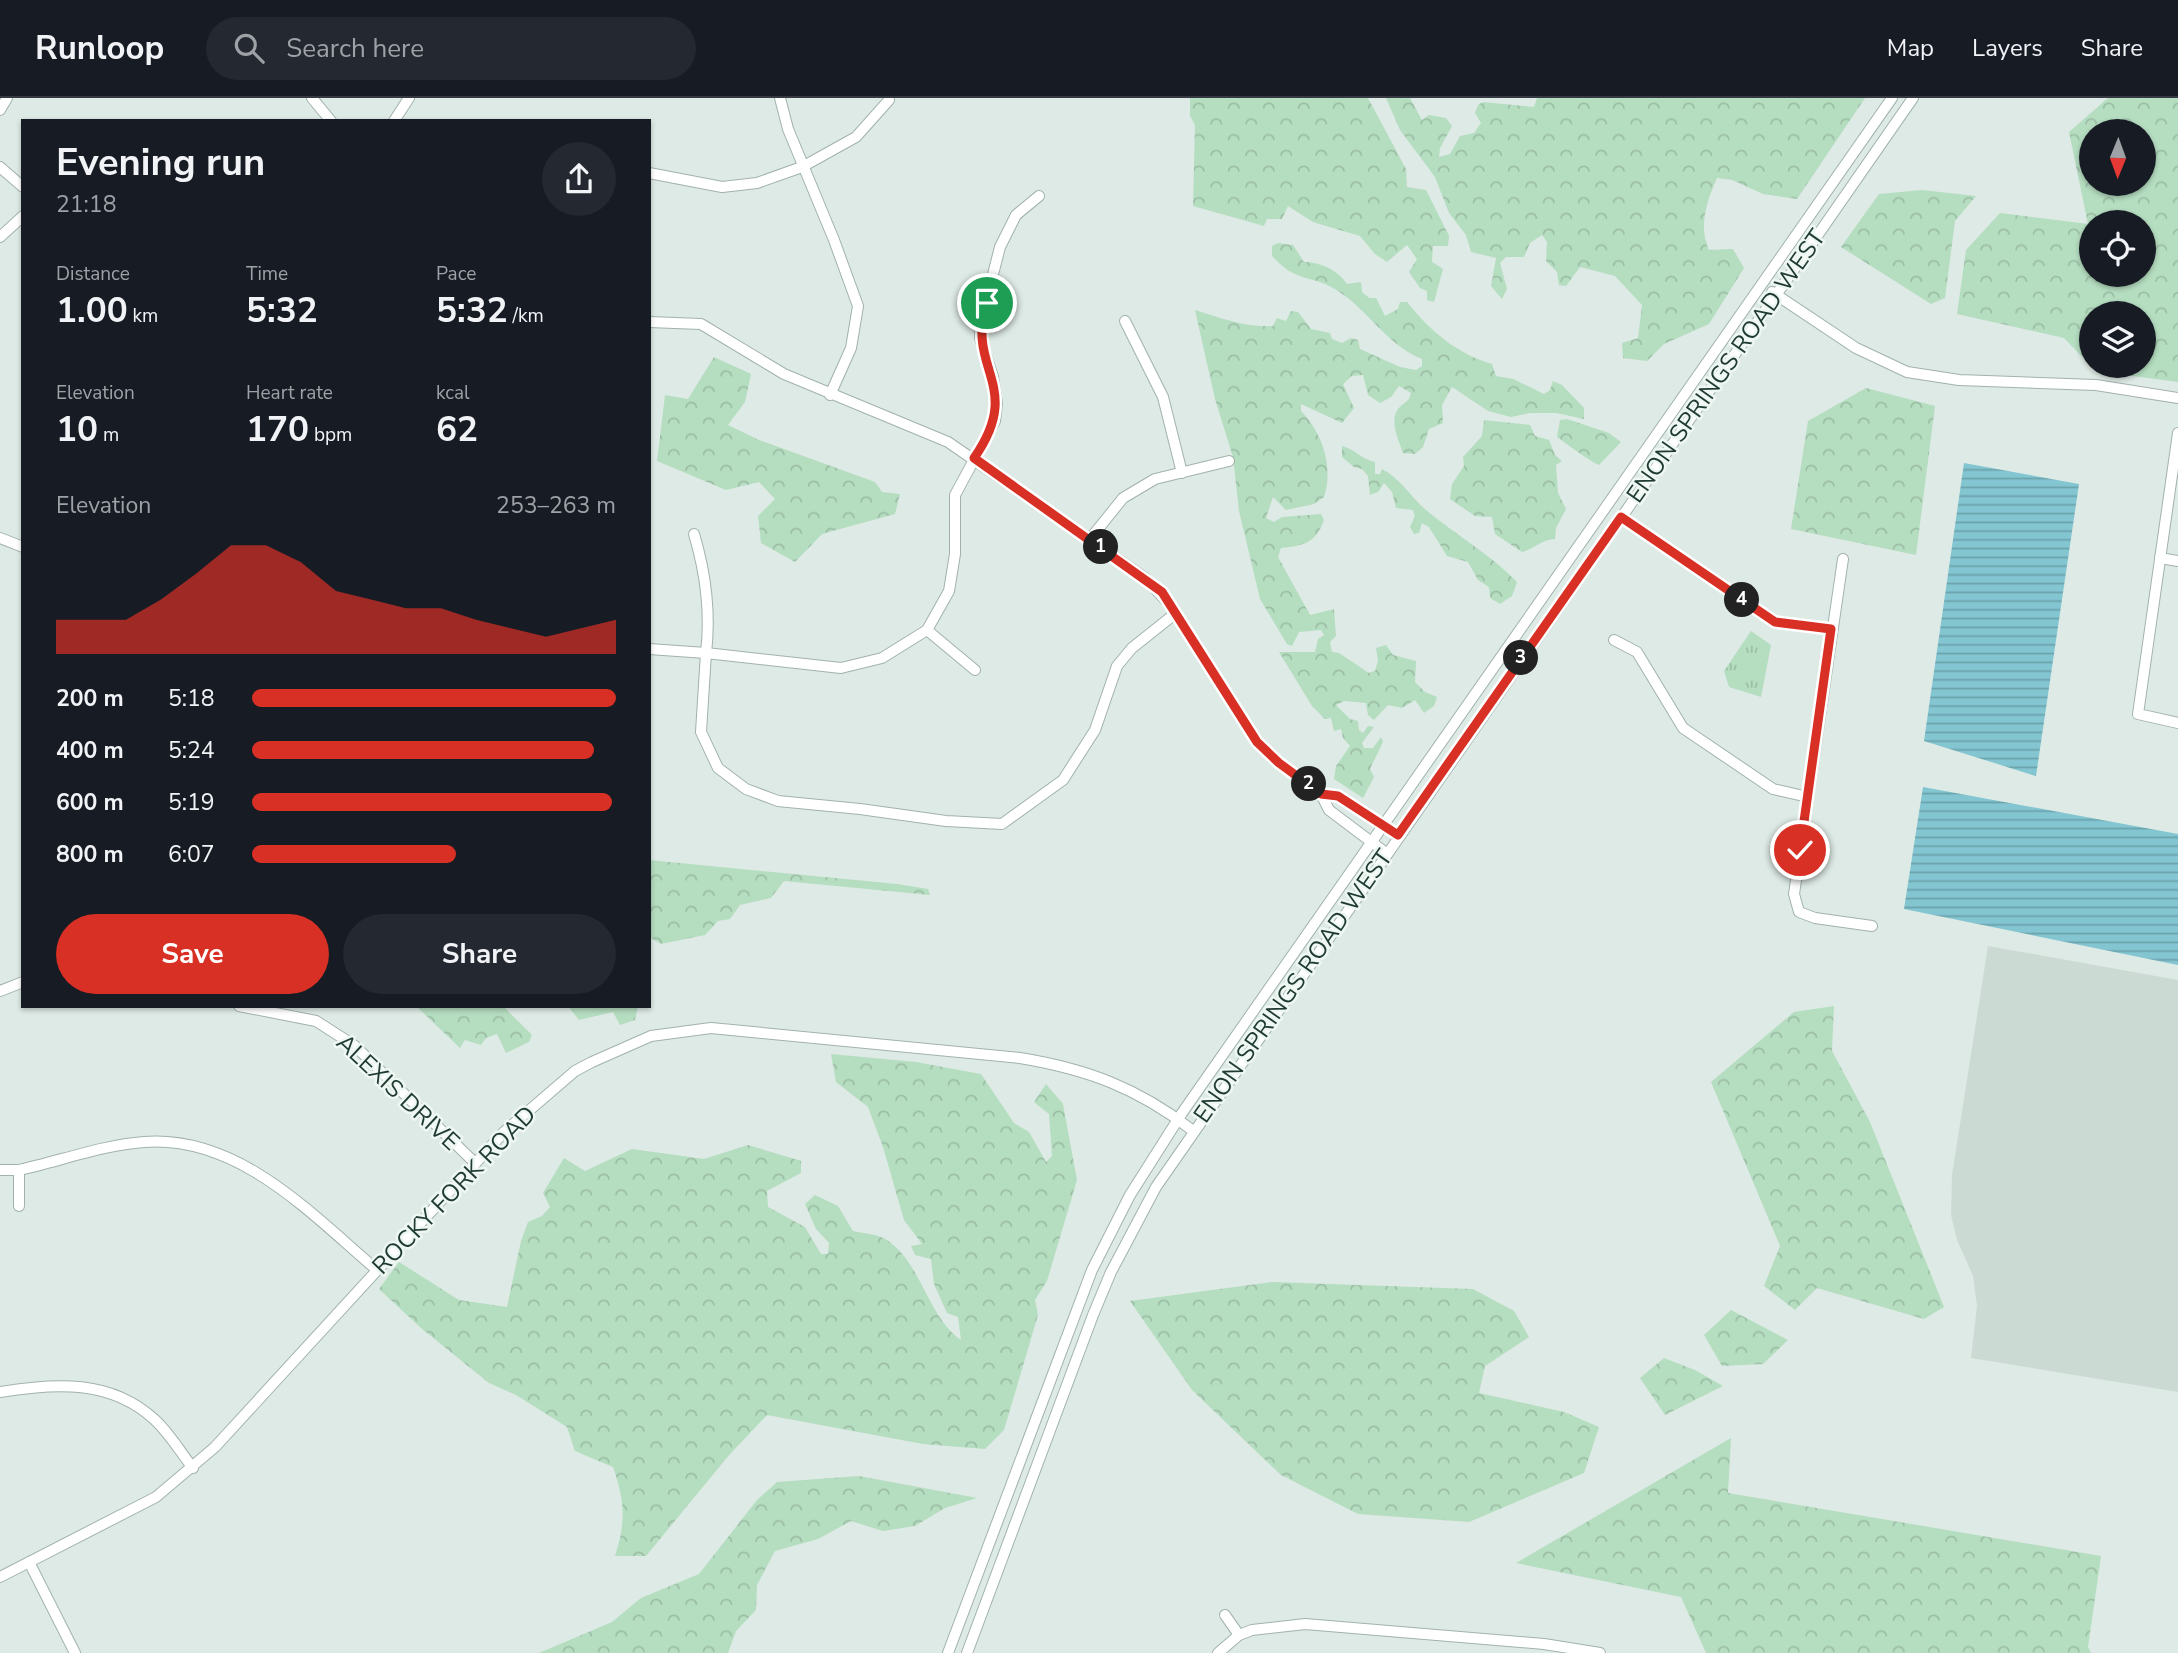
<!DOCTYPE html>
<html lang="en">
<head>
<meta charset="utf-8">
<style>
  :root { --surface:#171b24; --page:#242831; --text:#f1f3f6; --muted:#9ea1a6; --line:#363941; --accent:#d93025 }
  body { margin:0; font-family:"Nunito Sans",sans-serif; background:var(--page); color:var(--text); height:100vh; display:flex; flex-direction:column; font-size:26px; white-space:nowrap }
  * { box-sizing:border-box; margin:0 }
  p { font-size:23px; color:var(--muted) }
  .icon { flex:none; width:38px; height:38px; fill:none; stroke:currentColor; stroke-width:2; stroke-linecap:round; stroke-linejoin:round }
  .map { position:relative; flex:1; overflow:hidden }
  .drawer { position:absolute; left:21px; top:21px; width:630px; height:889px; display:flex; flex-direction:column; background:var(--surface); border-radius:0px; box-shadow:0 2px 5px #0004 }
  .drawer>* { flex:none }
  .needle { width:46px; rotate:181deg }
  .buttons { position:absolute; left:2079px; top:21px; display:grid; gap:14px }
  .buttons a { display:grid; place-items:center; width:77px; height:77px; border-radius:50%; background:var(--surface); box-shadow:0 2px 5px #0004; font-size:35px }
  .pin { position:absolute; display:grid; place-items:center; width:60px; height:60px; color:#fff; margin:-30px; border:4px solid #fff; border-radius:50%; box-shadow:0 2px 7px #0007 }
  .km { position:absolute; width:35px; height:35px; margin:-18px; border-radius:50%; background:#222; color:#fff; font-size:19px; line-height:35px; text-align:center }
  .round { display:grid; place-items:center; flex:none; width:74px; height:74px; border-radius:37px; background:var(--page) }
  .headline { display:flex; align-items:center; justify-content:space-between; height:119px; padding:0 35px }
  h1 { font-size:38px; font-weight:700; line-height:52px }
  .figures { display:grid; grid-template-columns:repeat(3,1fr); gap:10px; height:119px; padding:7px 35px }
  .figures div { display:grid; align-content:center }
  .figures b { font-size:35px; font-weight:700 }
  .figures small { font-size:19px; font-weight:400 }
  .figures p { font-size:19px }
  .chart { height:196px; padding:14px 35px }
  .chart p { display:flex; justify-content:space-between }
  .chart svg { width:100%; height:126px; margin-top:7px; fill:var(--accent); opacity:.7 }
  .cta { display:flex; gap:14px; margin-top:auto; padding:14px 35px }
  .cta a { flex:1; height:80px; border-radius:42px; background:var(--accent); color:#fff; font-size:28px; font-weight:700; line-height:80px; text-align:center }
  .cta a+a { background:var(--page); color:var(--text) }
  ul { padding:0 35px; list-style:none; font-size:23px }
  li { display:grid; grid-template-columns:112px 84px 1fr; align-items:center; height:52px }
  li i { height:18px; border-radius:9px; background:var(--accent) }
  header { display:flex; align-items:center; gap:42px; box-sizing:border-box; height:98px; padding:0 35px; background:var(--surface); border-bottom:2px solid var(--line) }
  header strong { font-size:33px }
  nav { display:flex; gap:38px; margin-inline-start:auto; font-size:24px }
  .search { width:490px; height:63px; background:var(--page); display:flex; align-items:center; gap:18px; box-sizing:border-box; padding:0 24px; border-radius:38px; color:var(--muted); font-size:26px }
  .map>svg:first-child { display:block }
  .built { fill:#ccdad4 }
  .grass { fill:url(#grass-tufts) }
  .forest { fill:url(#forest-crowns); fill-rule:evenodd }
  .water { fill:url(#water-rules) }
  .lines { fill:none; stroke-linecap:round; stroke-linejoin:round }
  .minor-casing { stroke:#a1b2ac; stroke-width:12 }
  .minor { stroke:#fff; stroke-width:10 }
  .route-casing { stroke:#fff; stroke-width:14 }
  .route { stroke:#d93025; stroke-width:9 }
  .labels { text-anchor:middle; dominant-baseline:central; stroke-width:5; stroke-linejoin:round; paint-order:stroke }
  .street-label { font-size:24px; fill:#1f3a33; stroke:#eef7f2 }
</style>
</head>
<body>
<header>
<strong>Runloop</strong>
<div class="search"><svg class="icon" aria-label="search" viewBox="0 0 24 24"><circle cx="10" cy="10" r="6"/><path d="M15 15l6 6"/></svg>Search here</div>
<nav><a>Map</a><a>Layers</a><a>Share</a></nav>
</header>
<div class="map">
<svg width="2178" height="1555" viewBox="0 0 2178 1555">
  <defs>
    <pattern id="grass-tufts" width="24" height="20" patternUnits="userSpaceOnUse" patternTransform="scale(1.75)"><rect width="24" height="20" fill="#b5ddc0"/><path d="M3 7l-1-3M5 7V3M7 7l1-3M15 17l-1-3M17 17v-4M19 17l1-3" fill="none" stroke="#9bbea5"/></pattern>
    <pattern id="forest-crowns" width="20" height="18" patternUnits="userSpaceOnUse" patternTransform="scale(1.75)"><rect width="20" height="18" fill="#b5ddc0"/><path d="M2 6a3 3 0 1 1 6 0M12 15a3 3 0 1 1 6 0" fill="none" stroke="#9bbea5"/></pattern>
    <pattern id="water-rules" width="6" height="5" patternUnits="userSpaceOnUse" patternTransform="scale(1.75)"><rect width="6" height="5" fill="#83c6d2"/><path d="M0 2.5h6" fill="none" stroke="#6ba2ab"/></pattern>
  </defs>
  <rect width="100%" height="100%" fill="#deeae5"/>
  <path class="built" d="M1988,848L2178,882V1294L1971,1260L1977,1208L1973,1178L1957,1142L1951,1117L1952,1077Z"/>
  <path class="grass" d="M1751,533L1771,547L1761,599L1729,589L1724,573Z"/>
  <g class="forest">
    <path d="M1190,0H1368L1406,71L1407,89L1426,92L1449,138L1448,148H1433L1432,164L1443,171L1434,204L1427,202V193L1420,190L1409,174L1417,161L1407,147L1387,164L1375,156L1360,138L1313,124L1288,108L1282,121H1267L1264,128L1193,108L1195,27L1190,18Z"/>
    <path d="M1386,0H1410L1422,22L1429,17L1446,20L1452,28L1440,50L1439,59L1450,56L1460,38L1474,35L1481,25L1475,15L1478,7L1483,4L1534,9L1537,0H1865L1797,101L1763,96L1732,82L1717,80C1707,102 1698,129 1709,152L1733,151L1744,170L1709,226L1664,246L1647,263L1623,260L1622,245L1638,240L1642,207L1615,178L1580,169L1566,188L1559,187L1557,174L1546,163L1547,144L1542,137L1530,145L1524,159H1506L1500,165L1507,191L1502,201L1491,188L1496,160L1471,154L1466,137L1449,115L1435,79L1400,32Z"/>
    <path d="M2108,0H2178V284L2096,273L2064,240L1957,216L1966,152L2000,115L2088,126L2069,34ZM2091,33H2144V86H2091ZM2091,124H2144V177H2091ZM2091,215H2144V268H2091Z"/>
    <path d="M1922,92L1976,98L1955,123L1945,200L1931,206L1841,149L1879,96Z"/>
    <path d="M1278,145L1293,147L1304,164C1320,164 1338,172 1347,186L1361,184L1362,194L1369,200H1376L1385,218L1398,211L1400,204H1407C1429,232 1457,256 1492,266L1496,278L1513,281L1544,296L1550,292L1553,283L1562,287L1584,310V321L1556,315H1530L1511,319L1488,313L1452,289L1442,307L1443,325L1429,331L1423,349L1415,356L1403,355C1398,340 1387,319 1402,307C1408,302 1409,303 1411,295L1399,288L1391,299L1380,305L1368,297L1363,277L1352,278L1343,286L1354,310L1342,325L1301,306V313C1322,334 1334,369 1324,399L1314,406L1286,412L1273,399L1266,420L1274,424L1282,419L1321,416L1324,422C1316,445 1303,448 1281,450L1278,459L1310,517L1334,511L1336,538L1330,544L1332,554L1339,555L1369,575L1375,573L1378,563L1376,550L1386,547L1393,557L1416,563L1415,584L1425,594L1437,599L1434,608L1424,615L1415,602L1402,610L1388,607L1374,622L1368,617L1366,605L1344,603L1336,607L1350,621L1358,623L1359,632L1363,635L1368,628L1374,629L1362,645L1364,650H1373L1381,639L1383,644L1370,671L1374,679L1363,700L1334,681L1336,668L1350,648L1343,640L1341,631L1334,633L1331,620L1325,621L1312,608L1279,554H1315L1318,541L1324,537L1321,532L1299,534L1292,548L1287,546L1260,501L1239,413L1233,359L1215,301L1195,212C1220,220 1247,230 1273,228L1277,220L1286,223L1291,213L1298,214L1311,231L1330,235L1332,241L1342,245L1351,240L1358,242L1360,251L1400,269L1416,272L1422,268V261C1387,247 1369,213 1338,193C1311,175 1298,187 1272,158V148Z"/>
    <path d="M714,259L751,276L745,304L728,327L759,342L875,384L882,394L900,396L895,416L822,436L795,464L761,445L758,418L775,401L759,384L726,392L657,363L665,297L688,301Z"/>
    <path d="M1866,290L1935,308L1916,457L1791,431L1808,323Z"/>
    <path d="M1567,321L1609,335L1621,344L1599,367C1591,364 1567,346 1557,339L1560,322Z"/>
    <path d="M1484,322L1530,327L1535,338L1549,342L1555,357L1562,363L1556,367L1558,395L1566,411L1556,430L1555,441C1542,441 1534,451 1522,454L1495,436L1492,419L1475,418L1450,401L1452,386L1464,368L1463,359L1482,338Z"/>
    <path d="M1342,348C1355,351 1359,360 1375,364V376H1380L1382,371C1400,380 1411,399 1426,412C1457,438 1490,456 1517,484L1512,498L1500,506L1490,500L1489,489L1478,482L1468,464L1447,458L1429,429L1422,425L1419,435L1414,436L1410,429L1415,418L1413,412L1396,410L1392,394L1384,385L1378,394L1370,397L1368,378L1362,371L1354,369L1342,359Z"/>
    <path d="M649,762L897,786L928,791L930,797L784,783L771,800L740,807L730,821L718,823L705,837L661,846L649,839Z"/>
    <path d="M416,908H503L532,937L529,944L506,955L497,936L486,940L481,947L465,942L460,950Z"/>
    <path d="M568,908H638L635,922L620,927L613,914L579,922Z"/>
    <path d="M1834,908L1832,953L1870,1024L1944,1209L1924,1221L1817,1190L1795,1212L1764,1188L1780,1148L1711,984L1794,914Z"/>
    <path d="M831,956L916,964L981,976L1014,1025L1029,1034L1046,1064L1052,1058L1049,1016L1034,1004L1046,986L1063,1006L1077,1082L1047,1183L1035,1202L1038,1217L1004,1332L985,1351L923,1346L767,1317L730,1356L646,1458H615C626,1424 625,1403 613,1369L575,1353L567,1329L516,1297L489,1285L421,1230L379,1191L399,1164L459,1202L507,1209L521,1143L528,1124L542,1118L550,1109L543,1095L564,1060L585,1073L632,1051L704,1061L748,1047L801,1063V1075L767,1093L768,1109L805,1129L821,1156H828L829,1145L816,1131L805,1106L815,1097L838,1108L853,1133C862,1135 873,1136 881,1139C920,1157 926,1218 961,1242L958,1219L947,1215L934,1186L931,1161L915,1157L911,1148L922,1146L904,1122L883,1049L868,1009L836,984Z"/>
    <path d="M1272,1184L1473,1191L1514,1213L1529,1239L1485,1268L1479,1295L1564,1314L1599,1329L1584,1375L1469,1424L1358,1416L1281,1377L1192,1292L1130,1203Z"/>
    <path d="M1731,1212L1788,1242L1763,1266L1722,1268L1704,1237Z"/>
    <path d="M1664,1260L1695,1272L1723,1288L1665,1317L1640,1280Z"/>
    <path d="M1731,1340L1728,1395L2101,1458L2088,1549L2091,1555H1706L1681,1499L1516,1465Z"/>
    <path d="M859,1378L977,1400L945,1410L915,1428L883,1433L851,1423L818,1441L775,1453L757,1487L756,1512L736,1533L728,1555H539L612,1524L641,1500L699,1476L757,1402L777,1384Z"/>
  </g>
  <g class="water">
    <path d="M1964,365L2079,386L2036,678L1924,643Z"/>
    <path d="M1923,689L2178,736V867L1904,811Z"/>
  </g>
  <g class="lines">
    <defs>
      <g id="minor">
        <path d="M312,0L331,23"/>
        <path d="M780,0L788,31L834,142L858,208L851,250L830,297"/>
        <path d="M0,12L7,0"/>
        <path d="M394,23L409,0"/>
        <path d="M0,69L23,89"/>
        <path d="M649,75L722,89L757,85L802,69L856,39L889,2"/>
        <path d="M1039,98L1016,117L1000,149L981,223L980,240L993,279L997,306L995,323L955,397V456L949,493L927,532L882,560L841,570L706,555L701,634L718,670L746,691L778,703L860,711L946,723L1002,726L1063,682L1095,632L1117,568L1132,550L1176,515"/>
        <path d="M0,139L23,118"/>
        <path d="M1772,194L1856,250L1907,274L1959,282L2096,287L2178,300"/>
        <path d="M1125,223L1163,299L1182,375"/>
        <path d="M649,224L701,226L784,276L948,344L1145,480L1171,508L1257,644L1281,667L1321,696L1329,712L1386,755"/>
        <path d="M2178,335L2138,616L2178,625"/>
        <path d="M1621,419L1775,524L1831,531"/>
        <path d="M0,440L23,449"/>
        <path d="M1090,441L1123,400L1155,381L1229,363"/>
        <path d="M2160,460L2178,463"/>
        <path d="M1843,461L1794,796L1799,814L1815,820L1872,828"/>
        <path d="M927,532L975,572"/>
        <path d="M1614,542L1637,554L1683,630L1773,691L1808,699"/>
        <path d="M649,551L706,555C711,513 706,476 694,436"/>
        <path d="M1321,696L1338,698L1398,737"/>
        <path d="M0,893L23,884"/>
        <path d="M239,908L316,923L355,948L475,1065"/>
        <path d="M0,1072H19C60,1063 103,1047 144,1044C239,1037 311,1116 377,1172"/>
        <path d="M19,1072V1108"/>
        <path d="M0,1294C55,1285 111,1281 155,1322C170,1336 181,1355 193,1370"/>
        <path d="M29,1464L75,1555"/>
        <path d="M0,1479L156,1399L215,1349L504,1034L575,973L592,964L651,938L711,930L1020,960C1087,971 1138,990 1192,1032"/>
        <path d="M1225,1517L1239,1537"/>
        <path d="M948,1555L1092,1172L1130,1097L1182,1015L1892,0"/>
        <path d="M967,1555L1093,1217L1111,1174L1156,1089L1913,0"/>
        <path d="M1218,1555L1239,1537L1252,1532L1305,1526L1544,1546L1600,1555"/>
      </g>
    </defs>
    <use href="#minor" class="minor-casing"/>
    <use href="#minor" class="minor"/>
  </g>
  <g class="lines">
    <defs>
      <path id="route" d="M987,205C965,272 1025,287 974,360L1162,494L1257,644L1279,665L1321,696L1338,698L1398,737L1621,419L1775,524L1831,531L1800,752"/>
    </defs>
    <use href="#route" class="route-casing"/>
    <use href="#route" class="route"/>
  </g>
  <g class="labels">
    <g class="street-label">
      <text transform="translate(1726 268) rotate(-55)">ENON SPRINGS ROAD WEST</text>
      <text transform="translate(1293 888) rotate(-55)">ENON SPRINGS ROAD WEST</text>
      <text transform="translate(398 994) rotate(43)">ALEXIS DRIVE</text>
      <text transform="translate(454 1092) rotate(-46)">ROCKY FORK ROAD</text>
    </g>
  </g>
</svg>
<div class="buttons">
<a><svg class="needle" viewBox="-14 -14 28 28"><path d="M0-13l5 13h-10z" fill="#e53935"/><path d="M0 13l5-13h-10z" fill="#9ea1a6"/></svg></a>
<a><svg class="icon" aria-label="locate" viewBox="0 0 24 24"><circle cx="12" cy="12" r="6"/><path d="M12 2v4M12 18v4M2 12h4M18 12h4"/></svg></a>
<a><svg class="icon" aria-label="layers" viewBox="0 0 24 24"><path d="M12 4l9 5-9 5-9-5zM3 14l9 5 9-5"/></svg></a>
</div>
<div class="pin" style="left:987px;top:205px;background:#1e9e55"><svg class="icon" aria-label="arrive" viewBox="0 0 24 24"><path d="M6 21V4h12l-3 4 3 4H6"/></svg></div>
<div class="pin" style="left:1800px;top:752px;background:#d93025"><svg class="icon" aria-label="check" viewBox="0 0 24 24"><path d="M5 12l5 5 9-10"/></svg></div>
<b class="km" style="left:1101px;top:449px">1</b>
<b class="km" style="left:1309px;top:686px">2</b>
<b class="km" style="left:1521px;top:560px">3</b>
<b class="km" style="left:1742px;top:502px">4</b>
<section class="drawer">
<div class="headline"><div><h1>Evening run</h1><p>21:18</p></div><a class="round"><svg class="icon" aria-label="share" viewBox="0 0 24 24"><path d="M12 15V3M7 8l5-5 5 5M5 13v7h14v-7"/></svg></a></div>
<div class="figures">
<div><p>Distance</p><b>1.00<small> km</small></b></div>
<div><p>Time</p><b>5:32</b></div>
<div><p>Pace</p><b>5:32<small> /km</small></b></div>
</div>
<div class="figures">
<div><p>Elevation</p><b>10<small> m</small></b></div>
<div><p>Heart rate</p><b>170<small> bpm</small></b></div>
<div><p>kcal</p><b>62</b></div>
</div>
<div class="chart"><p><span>Elevation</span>253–263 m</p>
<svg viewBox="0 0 160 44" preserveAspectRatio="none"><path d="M0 44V32L10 32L20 32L30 25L40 16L50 6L60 6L70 12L80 22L90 25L100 28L110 28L120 32L130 35L140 38L150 35L160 32V44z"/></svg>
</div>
<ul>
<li><b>200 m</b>5:18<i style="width:100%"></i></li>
<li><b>400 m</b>5:24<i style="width:94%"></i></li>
<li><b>600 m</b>5:19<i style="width:99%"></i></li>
<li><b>800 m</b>6:07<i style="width:56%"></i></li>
</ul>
<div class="cta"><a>Save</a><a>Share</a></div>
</section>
</div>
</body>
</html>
